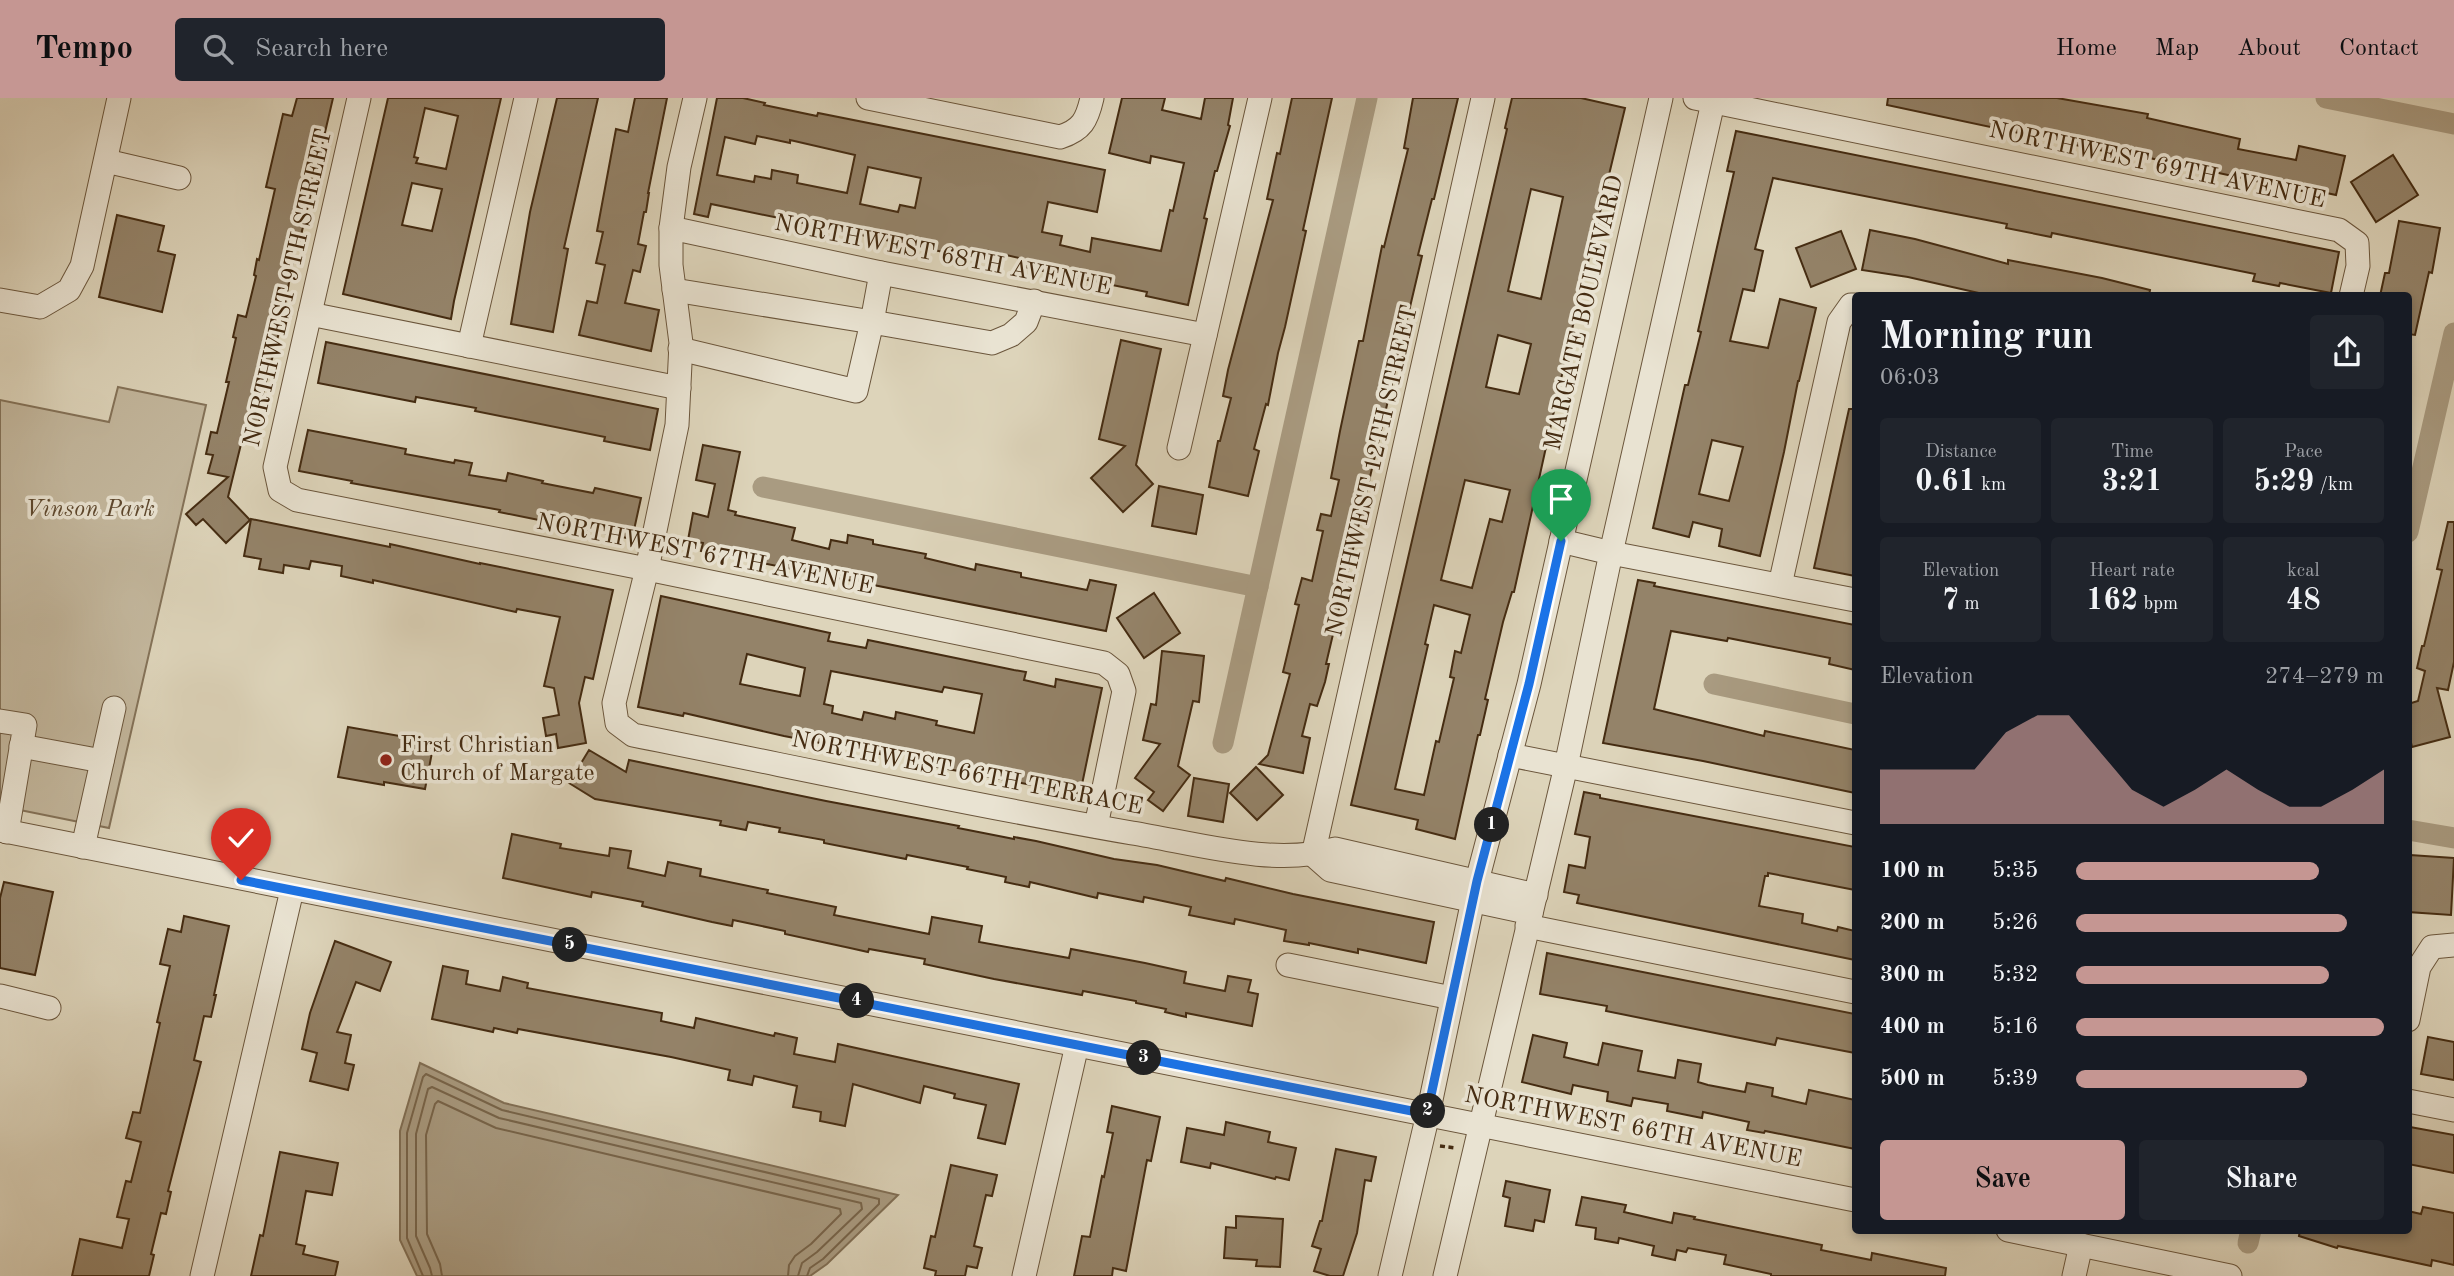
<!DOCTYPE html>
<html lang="en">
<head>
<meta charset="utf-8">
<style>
  :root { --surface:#171b24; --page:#20242c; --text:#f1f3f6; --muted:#9ea1a6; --accent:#c59692 }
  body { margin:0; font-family:"Old Standard TT",serif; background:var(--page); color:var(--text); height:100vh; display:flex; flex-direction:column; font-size:26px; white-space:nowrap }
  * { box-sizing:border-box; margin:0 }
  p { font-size:23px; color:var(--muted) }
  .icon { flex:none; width:38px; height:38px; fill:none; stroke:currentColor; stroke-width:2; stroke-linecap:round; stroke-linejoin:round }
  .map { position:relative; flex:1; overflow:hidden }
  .details { position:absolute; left:1852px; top:194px; width:560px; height:942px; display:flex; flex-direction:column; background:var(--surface); border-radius:7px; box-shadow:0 4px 10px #0003 }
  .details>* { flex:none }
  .pin { position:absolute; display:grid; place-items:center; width:60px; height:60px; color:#fff; margin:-72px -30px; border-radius:50% 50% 50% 0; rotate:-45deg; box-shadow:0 0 7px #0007 }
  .pin .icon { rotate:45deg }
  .km { position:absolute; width:35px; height:35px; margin:-18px; border-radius:50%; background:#222; color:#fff; font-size:19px; line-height:35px; text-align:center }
  .round { display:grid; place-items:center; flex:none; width:74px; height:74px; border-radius:7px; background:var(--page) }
  .head { display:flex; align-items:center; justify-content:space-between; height:119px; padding:0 28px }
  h1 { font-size:38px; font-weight:800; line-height:52px }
  .stats { display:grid; grid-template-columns:repeat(3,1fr); gap:10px; height:119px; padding:7px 28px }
  .stats div { display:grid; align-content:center; border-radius:7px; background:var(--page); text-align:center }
  .stats b { font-size:30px; font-weight:800 }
  .stats small { font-size:19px; font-weight:400 }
  .stats p { font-size:19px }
  .chart { height:196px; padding:14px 28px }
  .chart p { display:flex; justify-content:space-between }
  .chart svg { width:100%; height:126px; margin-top:7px; fill:var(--accent); opacity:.7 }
  .action { display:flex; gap:14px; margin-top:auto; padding:14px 28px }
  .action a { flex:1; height:80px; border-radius:7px; background:var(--accent); color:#111; font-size:28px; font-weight:800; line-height:80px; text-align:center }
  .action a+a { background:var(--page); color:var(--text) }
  ul { padding:0 28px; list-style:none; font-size:23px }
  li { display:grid; grid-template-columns:112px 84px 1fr; align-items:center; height:52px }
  li i { height:18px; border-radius:9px; background:var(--accent) }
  header { display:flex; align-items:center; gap:42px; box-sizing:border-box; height:98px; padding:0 35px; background:var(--accent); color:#111 }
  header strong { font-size:33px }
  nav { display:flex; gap:38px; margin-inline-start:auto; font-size:24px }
  .search { width:490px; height:63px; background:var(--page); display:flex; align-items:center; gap:18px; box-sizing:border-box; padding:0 24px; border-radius:7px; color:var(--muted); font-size:26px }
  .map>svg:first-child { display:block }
  .green { fill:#c3b79d; stroke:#847258; stroke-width:2 }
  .water { fill:#a99b81; stroke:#816f55; stroke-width:2 }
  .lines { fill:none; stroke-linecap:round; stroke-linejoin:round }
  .shore { stroke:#77644a; stroke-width:2 }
  .canal { stroke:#a99b81; stroke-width:21 }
  .building { fill:#948369; stroke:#452c12; stroke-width:2; fill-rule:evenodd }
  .minor-casing { stroke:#6b563c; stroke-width:25 }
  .path { stroke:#452c12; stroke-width:3.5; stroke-dasharray:5 3.5; stroke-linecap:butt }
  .minor { stroke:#e9e3d2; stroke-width:23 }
  .route-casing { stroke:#fff; stroke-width:14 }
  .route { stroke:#1a73e8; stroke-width:9 }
  .poi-dot { fill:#8f2418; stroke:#e9e3d2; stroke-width:2.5 }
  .labels { text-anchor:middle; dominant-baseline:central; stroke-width:7; stroke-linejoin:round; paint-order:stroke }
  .street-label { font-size:24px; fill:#452c12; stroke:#e9e3d2 }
  .park-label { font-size:24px; font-style:italic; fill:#5e482e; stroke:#e9e3d2 }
  .poi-label { font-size:24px; fill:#452c12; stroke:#e9e3d2; text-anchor:start }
</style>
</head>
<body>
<header>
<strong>Tempo</strong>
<div class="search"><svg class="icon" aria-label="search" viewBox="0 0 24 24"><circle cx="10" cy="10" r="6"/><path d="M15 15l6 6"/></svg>Search here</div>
<nav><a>Home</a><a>Map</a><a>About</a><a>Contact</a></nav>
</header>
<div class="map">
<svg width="2454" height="1178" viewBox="0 0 2454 1178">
  <rect width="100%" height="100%" fill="#ddd4ba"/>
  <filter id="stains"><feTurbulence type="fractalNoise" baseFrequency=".00286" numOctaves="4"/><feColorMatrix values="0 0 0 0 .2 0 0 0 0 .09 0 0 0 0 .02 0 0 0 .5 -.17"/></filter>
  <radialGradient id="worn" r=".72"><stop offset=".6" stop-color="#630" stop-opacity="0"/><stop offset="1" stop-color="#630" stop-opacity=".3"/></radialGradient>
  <path class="green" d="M118,289L206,307L109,730L0,708V302L109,324Z"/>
  <path class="water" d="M420,965L504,1005L898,1097L827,1166L810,1178H417L400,1142V1033Z"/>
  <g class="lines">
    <g class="shore">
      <path d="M423,1178L407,1140V1035L423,979L426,976L502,1012L879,1101V1106L823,1161L810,1170L807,1178"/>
      <path d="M432,1178L430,1170L416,1138V1036L428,991L432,989L499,1020L861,1105L862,1111L817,1154L802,1165L798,1178"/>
      <path d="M442,1178L440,1166L427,1136L426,1037L435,1006L438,1003L496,1030L840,1111L841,1116L811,1146L795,1158L789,1167L788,1178"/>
    </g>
    <g class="canal">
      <path d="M2326,0L2454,26"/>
      <path d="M763,389L1258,489"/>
      <path d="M2408,434L2454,235"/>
      <path d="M1714,586L1855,616"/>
      <path d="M1223,645L1367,0"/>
      <path d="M2408,732L2454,740"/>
      <path d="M2248,1145L2251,1132"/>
    </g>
  </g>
  <g class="building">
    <path d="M297,0H333L299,146H296L282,223L262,299H265L256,336L244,334L228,399L250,422L226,445L203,421L196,427L186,416L228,379L208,375L213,357L206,356L211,334L217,335L229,284H226L236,240L233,239L238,217L246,219L256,178L254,177L257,161L259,162L275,91L266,89L283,16L292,18Z"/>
    <path d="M388,0H501L454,203L451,221L343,196ZM425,10L458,18L446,71L416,65L418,60L414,59ZM412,85L442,91L432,133L402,127Z"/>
    <path d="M557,0H598L564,150L568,151L553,234L511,226L530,114Z"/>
    <path d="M635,0H667L648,95H649L646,114H644L638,146L646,148L640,174L633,172L625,205L659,212L651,253L579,237L587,203L597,205L605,167L596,165L603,134L597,133L616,31L628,34Z"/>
    <path d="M717,0H743L765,5L764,7L817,18L818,15L1105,72L1097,114L1048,104L1042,134L1062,138L1060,147L1090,154L1092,140L1161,153L1170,112L1173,113L1184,65L1151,58L1150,65L1109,55L1122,0H1165L1162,12L1201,21L1205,0H1233L1228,27L1230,28L1217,73H1215L1204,120L1207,121L1188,207L1146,198L1147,194L1018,168L1019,160L989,153L987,163L711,106L708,119L694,116ZM757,38L790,45V42L855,57L847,95L797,85L798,77L772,72L771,81L755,78L754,84L717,77L725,39L755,46ZM868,69L921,80L915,110L900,107L898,114L860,106Z"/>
    <path d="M1292,0H1332L1303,132L1306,133L1285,229L1278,255L1268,307L1266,306L1254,351L1259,353L1248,398L1209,389L1218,343H1220L1231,300L1223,298L1228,272L1273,102L1267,101L1277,55L1280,56Z"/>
    <path d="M1413,0H1458L1434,101H1432L1418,157L1422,158L1326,566H1329L1325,584L1317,608L1310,606L1302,638L1310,640L1303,675L1259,666L1268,657L1290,576L1283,574L1299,507L1295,506L1302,480L1312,483L1323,433L1317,432L1321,416L1331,418L1339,382L1331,380L1340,333L1359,243H1363L1382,148L1384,149L1408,51L1404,50Z"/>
    <path d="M1512,0H1581L1625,10L1573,227L1514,494H1512L1503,524L1485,601L1488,602L1480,637H1478L1455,741L1416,731L1418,722L1351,707L1507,31L1505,30ZM1531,91L1563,99L1541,201L1508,193ZM1498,237L1531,246L1519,296L1486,289ZM1465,382L1510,392L1502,424L1490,421L1472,490L1441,482ZM1434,507L1470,517L1461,555L1455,553L1450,579L1454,580L1439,644L1436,643L1424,697L1395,691L1428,547L1425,546Z"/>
    <path d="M1888,0H2057L2148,16L2147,20L2240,41L2238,51L2296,62L2299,48L2345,58L2336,97L2308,91L2307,94L2140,58L2139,60L2094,51L1887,7Z"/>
    <path d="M1736,33L2339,154L2331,195L2280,185L2279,188L2253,183L2255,176L2052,135L2051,139L2006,130L2007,126L1773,80L1755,151L1763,153L1754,193L1743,191L1730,243L1768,250L1780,201L1816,210L1799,283H1798L1784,354L1760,458L1719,448L1722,431L1693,424L1689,439L1653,430L1685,287H1688L1701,234L1698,233L1734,74L1727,73ZM1712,342L1743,349L1729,403L1699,396Z"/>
    <path d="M2393,57L2418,97L2376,124L2351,84Z"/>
    <path d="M117,117L164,128L158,153L175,157L162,214L99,199Z"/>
    <path d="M2399,123L2440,130L2432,175L2429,174L2415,237L2408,236V198H2380L2385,175H2389Z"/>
    <path d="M1870,132L1915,141L2008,166V162L2102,180L2150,192L2149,198H1992L1908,179L1862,172Z"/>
    <path d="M1841,133L1856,171L1811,189L1796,150Z"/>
    <path d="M1121,242L1161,251L1136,367L1153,386L1123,414L1091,380L1125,348L1099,341Z"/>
    <path d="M326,244L658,311L650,352L604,343L605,339L475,313L476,310L416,299L415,304L318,285Z"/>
    <path d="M1849,311H1855V478L1814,470Z"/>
    <path d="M308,332L406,351L405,356L454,365L455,362L472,365L469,377L506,383L508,375L543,383L542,385L593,395L595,390L641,400L632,441L534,421L499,414L500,412L351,385L352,383L299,373Z"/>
    <path d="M703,347L740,354L728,412L736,414L735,417L795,430L792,442L829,451L831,442L847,445L848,437L873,442V446L926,456L925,460L975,472L976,466L1021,475V479L1087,492L1090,482L1116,487L1106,533L701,453L703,445L688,442L693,415L708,419L715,386L696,382Z"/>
    <path d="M1159,388L1203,397L1196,436L1152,428Z"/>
    <path d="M251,421L390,449V446L480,466V465L613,492L593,581L585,579L579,605L586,645L558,650L556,636L546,638L543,620L559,617L554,590L544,588L560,519L517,511L516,514L373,482V485L341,478L342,468L311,463L309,471L284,467L283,475L259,471L261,461L244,458Z"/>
    <path d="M2448,424H2454V564L2448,592L2437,590L2450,639L2412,649L2408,632V606L2418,603L2425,573L2417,570L2422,548H2424L2442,472L2437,471Z"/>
    <path d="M1638,482L1655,485L1654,488L1855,527V572L1829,566L1830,560L1728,540L1727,543L1671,533L1654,611L1764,638L1765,633L1855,652V695L1703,663L1603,645Z"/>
    <path d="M1154,495L1180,535L1144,560L1117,520Z"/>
    <path d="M661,498L830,535L828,543L866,550L868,542L1014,572L1026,574L1024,582L1055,589L1056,581L1102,590L1080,696L937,669L912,663L913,655L882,648L880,656L827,643L826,646L784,638L684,615L683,618L638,609ZM747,556L805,570L800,598L740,586ZM831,573L942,594L944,589L982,596L974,635L936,627L937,623L896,614L895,621L864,614L862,622L832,615L833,608L824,606Z"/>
    <path d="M1162,553L1204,558L1199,604L1193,603L1178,668L1190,677L1163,713L1148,702L1154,694L1135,680L1160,646L1143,642L1151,606L1156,607Z"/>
    <path d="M348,629L434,644L425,691L384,684V687L338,679Z"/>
    <path d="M589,652L626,674L629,662L826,703L959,728L958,730L1014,741V739L1036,743L1114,761L1157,767L1225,783L1226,780L1293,796L1434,824L1426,865L1358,851V855L1309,845V847L1284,843L1286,832L1235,821L1234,826L1189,817L1191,809L1144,799L1143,804L1098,795L1097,800L1030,784L1029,789L1005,784L1006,779L967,771L968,769L907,757L906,761L824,745V742L779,734L780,730L748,724L746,732L720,727L721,723L595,701L569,685Z"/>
    <path d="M1256,669L1283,697L1257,722L1230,695Z"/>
    <path d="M1194,680L1229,686L1223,724L1188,718Z"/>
    <path d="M1584,694L1600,697V700L1652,710L1855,749V792L1768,775V778H1765L1759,808L1803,816L1802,825L1837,833L1838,829L1855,833V862L1577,805L1579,797L1564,794L1569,767L1585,770L1590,739L1575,736Z"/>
    <path d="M512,736L561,746L560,750L609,758L610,750L631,753L628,770L665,778L668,764L701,771L700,778L768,792L767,795L836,809L834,817L929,836L932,819L982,828L979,844L1069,860L1071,851L1145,865L1186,874L1184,885L1225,893L1228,878L1251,882L1248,894L1258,896L1252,928L1186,915V919L1165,914L1166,911L1136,905V903L1083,893L1082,897L994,881L924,866L925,861L869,851L868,854L850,850L785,836V833L733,822L732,828L712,824L642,808L643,804L592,794L591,799L503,780Z"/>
    <path d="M2410,757L2454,760L2451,817L2408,814Z"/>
    <path d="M4,784L53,794L35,877L0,870V800Z"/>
    <path d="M184,818L229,828L214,897H216L211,919L204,918L194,962L201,964L168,1093L171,1094L166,1116L161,1115L151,1156L154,1157L149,1178H72L80,1141L122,1150L129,1121L117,1119L126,1083L131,1084L141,1044L126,1040L133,1014L140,1015L160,925L157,924L170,868L160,866L168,831L181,834Z"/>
    <path d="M335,843L391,864L380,893L356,884L337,934L351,937L345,965L354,967L348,992L310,983L317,955L302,951L310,915Z"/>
    <path d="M1547,855L1855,916V955L1777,940L1775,947L1606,913L1607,908L1540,896Z"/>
    <path d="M443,868L468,873L466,886L500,893L503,879L528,885L527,890L662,915L661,923L694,930L696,920L774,938L775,935L797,940L794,956L835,964L838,946L1019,986L1005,1046L978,1040L986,1007L954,1000L955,996L924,988L920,1005L853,986L845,1028L820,1023L821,1014L793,1009L797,988L754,978L752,987L728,982L730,972L671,959L518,931L517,935L494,930L493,934L432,921Z"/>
    <path d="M1533,937L1567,945L1564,959L1598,967L1603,945L1642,953L1638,973L1675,980L1678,962L1701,966L1698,984L1708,987L1745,994L1747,985L1773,990L1772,998L1806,1006L1809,992L1855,1002V1051L1765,1033L1764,1035L1747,1032L1749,1024L1703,1014L1702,1020L1667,1013L1668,1006L1633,1000L1631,1008L1607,1003L1608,994L1573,987L1571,996L1522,984Z"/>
    <path d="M2428,939L2454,944V982L2421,976Z"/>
    <path d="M1112,1008L1160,1019L1151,1063L1147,1062L1126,1173L1113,1170L1112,1178H1074L1082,1138L1090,1139L1102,1078L1104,1079L1113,1035L1107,1034Z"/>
    <path d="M1226,1024L1270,1034L1268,1044L1296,1050L1289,1082L1276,1079L1275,1081L1211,1065L1210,1070L1181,1064L1187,1030L1224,1037Z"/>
    <path d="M2410,1029L2454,1037V1075L2408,1066Z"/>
    <path d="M1336,1051L1376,1059L1371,1083L1365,1082L1357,1135L1343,1178H1330L1314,1173L1321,1151L1312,1148L1320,1123H1322Z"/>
    <path d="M280,1054L338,1065L332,1097L306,1093L296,1146L305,1148L303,1156L338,1164L335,1178H251L260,1137L263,1138Z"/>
    <path d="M951,1067L997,1077L992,1098L986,1097L974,1148L982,1150L977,1170L967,1168L965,1178H935L936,1173L924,1170L931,1138L935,1139Z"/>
    <path d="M1506,1083L1550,1092L1544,1124L1535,1122L1533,1133L1505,1128L1510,1100L1503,1098Z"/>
    <path d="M1582,1099L1626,1107L1624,1114L1672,1125L1674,1115L1695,1119L1694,1121L1822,1147L1821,1152L1871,1162L1872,1155L1946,1170L1945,1178H1771V1176L1724,1166L1726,1157L1688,1150L1686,1154L1677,1152L1675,1162L1652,1157L1654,1148L1619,1140L1618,1145L1595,1141L1596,1130L1576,1127Z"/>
    <path d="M2423,1109L2454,1115V1167L2432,1162L2431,1168L2338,1148L2337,1150L2299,1138L2300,1132H2408V1113L2421,1116Z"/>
    <path d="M1236,1118L1283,1121L1280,1169L1256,1168L1257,1162L1224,1160L1226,1129L1236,1130Z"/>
  </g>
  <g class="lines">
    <defs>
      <g id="minor">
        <path d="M359,0L275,369L280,392L297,402L647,471L1104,565L1118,576L1124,593L1096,728"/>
        <path d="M695,0L679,69L671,130V167L681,245L677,327L647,471L614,605L617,625L633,637C799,670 965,706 1132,735C1195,745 1273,769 1335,751L1536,797"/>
        <path d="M868,0L1060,39C1082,32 1087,22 1092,0"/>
        <path d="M1695,0L2339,132L2357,145L2358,168L2351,198"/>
        <path d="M106,63L179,80"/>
        <path d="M671,130L881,175L1205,237"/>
        <path d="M674,192L872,224L881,175"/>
        <path d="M0,202L40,209L69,192L82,168L119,0"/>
        <path d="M310,216L679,290"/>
        <path d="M469,248L526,0"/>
        <path d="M680,251L856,293L872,224L992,245L1011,237L1026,224L1034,203"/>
        <path d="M1179,350L1260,0"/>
        <path d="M1561,443L1611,455L1855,502"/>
        <path d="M1780,487L1839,224L1851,207H1855"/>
        <path d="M0,623L25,627L7,734"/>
        <path d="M21,648L102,663"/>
        <path d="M1510,657L1855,725"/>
        <path d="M0,732L1855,1102"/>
        <path d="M83,749L114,610"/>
        <path d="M1313,757L1483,0"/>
        <path d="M1313,757L1330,772L1531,815"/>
        <path d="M1527,828L1855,894"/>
        <path d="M1288,867L1452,900"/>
        <path d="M0,898L49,910"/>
        <path d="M2408,922L2419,869L2432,849L2454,847"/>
        <path d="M2408,1003L2454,1012"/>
        <path d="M2008,1132L2230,1178"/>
        <path d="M202,1178L292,792"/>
        <path d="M1024,1178L1077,947"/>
        <path d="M1390,1178L1428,1016L1477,783L1529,586L1661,0"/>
        <path d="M1445,1178L1566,668L1611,455L1714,0"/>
        <path d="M2074,1178L2081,1147"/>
      </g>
    </defs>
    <use href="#minor" class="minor-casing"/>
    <path class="path" d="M1440,1048L1456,1050"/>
    <use href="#minor" class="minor"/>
  </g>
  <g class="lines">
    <defs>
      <path id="route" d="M241,782L1427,1016L1477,783L1529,586L1561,443"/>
    </defs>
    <use href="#route" class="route-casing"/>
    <use href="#route" class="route"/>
  </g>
  <circle class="poi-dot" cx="386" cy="662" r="7"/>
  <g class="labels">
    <g class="street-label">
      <text transform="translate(2157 68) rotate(12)">NORTHWEST 69TH AVENUE</text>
      <text transform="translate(943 158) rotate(11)">NORTHWEST 68TH AVENUE</text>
      <text transform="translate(289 190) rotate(-77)">NORTHWEST 9TH STREET</text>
      <text transform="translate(1585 215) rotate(-77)">MARGATE BOULEVARD</text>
      <text transform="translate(1373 373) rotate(-77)">NORTHWEST 12TH STREET</text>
      <text transform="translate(705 457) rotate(11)">NORTHWEST 67TH AVENUE</text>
      <text transform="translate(967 676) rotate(11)">NORTHWEST 66TH TERRACE</text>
      <text transform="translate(1633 1030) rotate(11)">NORTHWEST 66TH AVENUE</text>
    </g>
    <g class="park-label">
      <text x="90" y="412">Vinson Park</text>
    </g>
    <g class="poi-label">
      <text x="400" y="648">First Christian<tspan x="400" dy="28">Church of Margate</tspan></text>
    </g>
  </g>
  <rect width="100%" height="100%" filter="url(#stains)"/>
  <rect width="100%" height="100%" fill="url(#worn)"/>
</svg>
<div class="pin" style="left:1561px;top:443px;background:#1e9e55"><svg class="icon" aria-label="arrive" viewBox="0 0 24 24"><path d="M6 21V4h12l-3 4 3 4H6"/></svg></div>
<div class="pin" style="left:241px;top:782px;background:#d93025"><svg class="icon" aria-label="check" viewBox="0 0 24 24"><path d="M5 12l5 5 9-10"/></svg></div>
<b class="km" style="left:1492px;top:727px">1</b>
<b class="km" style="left:1428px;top:1013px">2</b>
<b class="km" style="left:1144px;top:960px">3</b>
<b class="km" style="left:857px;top:903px">4</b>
<b class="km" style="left:570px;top:847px">5</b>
<section class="details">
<div class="head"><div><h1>Morning run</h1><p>06:03</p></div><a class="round"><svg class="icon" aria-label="share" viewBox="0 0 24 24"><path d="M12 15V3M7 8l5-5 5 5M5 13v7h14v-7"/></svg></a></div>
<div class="stats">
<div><p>Distance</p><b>0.61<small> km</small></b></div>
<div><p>Time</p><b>3:21</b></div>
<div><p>Pace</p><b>5:29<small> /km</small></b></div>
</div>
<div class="stats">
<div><p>Elevation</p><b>7<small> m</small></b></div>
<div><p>Heart rate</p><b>162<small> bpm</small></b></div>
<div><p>kcal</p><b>48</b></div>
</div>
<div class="chart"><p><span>Elevation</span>274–279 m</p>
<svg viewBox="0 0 160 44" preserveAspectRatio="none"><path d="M0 44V25L10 25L20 25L30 25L40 12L50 6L60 6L70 19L80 32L90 38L100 32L110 25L120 32L130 38L140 38L150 32L160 25V44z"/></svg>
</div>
<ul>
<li><b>100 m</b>5:35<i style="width:79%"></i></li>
<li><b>200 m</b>5:26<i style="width:88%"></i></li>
<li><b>300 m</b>5:32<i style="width:82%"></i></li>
<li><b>400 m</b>5:16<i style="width:100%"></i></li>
<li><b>500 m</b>5:39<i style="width:75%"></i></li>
</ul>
<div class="action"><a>Save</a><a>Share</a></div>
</section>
</div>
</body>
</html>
